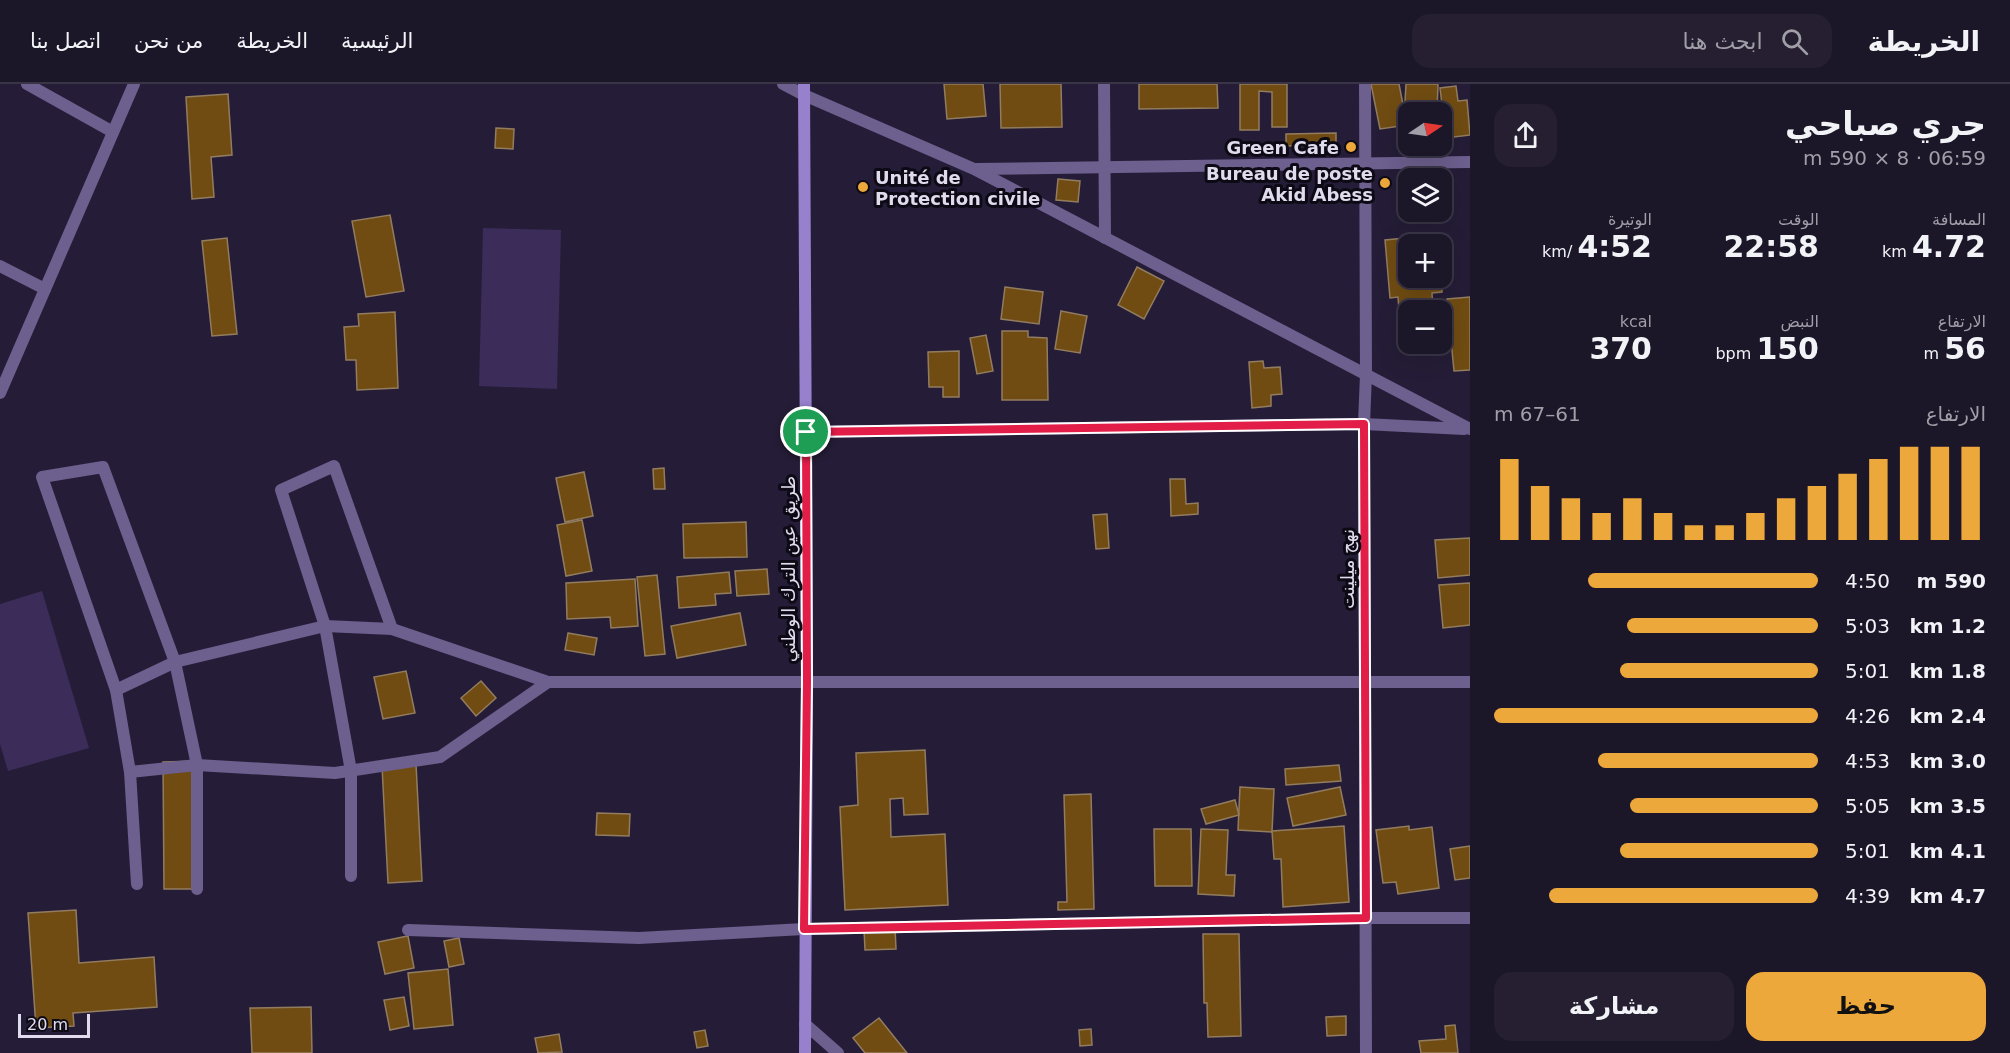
<!DOCTYPE html>
<html lang="ar">
<head>
<meta charset="utf-8">
<style>
  :root { --surface:#1c1629; --page:#251f31; --text:#f1f3f6; --muted:#a09fa8; --line:#3a3546; --accent:#eda83c }
  body { margin:0; font-family:"DejaVu Sans",Cairo,sans-serif; background:var(--page); color:var(--text); direction:rtl; height:100vh; display:flex; flex-direction:column; font-size:22px; white-space:nowrap }
  * { box-sizing:border-box; margin:0 }
  p { font-size:20px; color:var(--muted) }
  .icon { flex:none; width:33px; height:33px; fill:none; stroke:currentColor; stroke-width:2; stroke-linecap:round; stroke-linejoin:round }
  .map { position:relative; flex:1; overflow:hidden; direction:ltr }
  .sheet { display:flex; flex-direction:column; background:var(--surface); width:540px }
  .sheet>* { flex:none }
  .needle { width:39px; rotate:77deg }
  .buttons { position:absolute; left:1398px; top:18px; display:grid; gap:12px }
  .buttons a { display:grid; place-items:center; width:54px; height:54px; border-radius:12px; background:var(--surface); box-shadow:0 6px 24px #0002,0 0 0 2px var(--line); font-size:30px }
  .scale { position:absolute; left:18px; bottom:15px; width:72px; box-sizing:border-box; padding-left:6px; border:3px solid #e0dcee; border-top:0; font-size:16px; line-height:21px; white-space:nowrap; color:#e0dcee; -webkit-text-stroke:4px #0d0a15; paint-order:stroke }
  .pin { position:absolute; display:grid; place-items:center; width:51px; height:51px; color:#fff; margin:-26px; border:3px solid #fff; border-radius:50%; box-shadow:0 2px 6px #0007 }
  .round { display:grid; place-items:center; flex:none; width:63px; height:63px; border-radius:18px; background:var(--page) }
  .headline { display:flex; align-items:center; justify-content:space-between; height:102px; padding:0 24px }
  h1 { font-size:33px; font-weight:800; line-height:45px }
  .metrics { display:grid; grid-template-columns:repeat(3,1fr); gap:9px; height:102px; padding:6px 24px }
  .metrics div { display:grid; align-content:center }
  .metrics b { font-size:30px; font-weight:800 }
  .metrics small { font-size:16px; font-weight:400 }
  .metrics p { font-size:16px }
  .chart { height:168px; padding:12px 24px }
  .chart p { display:flex; justify-content:space-between }
  .chart svg { width:100%; height:108px; margin-top:6px; stroke:var(--accent); stroke-width:6 }
  .cta { display:flex; gap:12px; margin-top:auto; padding:12px 24px }
  .cta a { flex:1; height:69px; border-radius:18px; background:var(--accent); color:#111; font-size:24px; font-weight:800; line-height:69px; text-align:center }
  .cta a+a { background:var(--page); color:var(--text) }
  ul { padding:0 24px; list-style:none; font-size:20px }
  li { display:grid; grid-template-columns:96px 72px 1fr; align-items:center; height:45px }
  li i { height:15px; border-radius:8px; background:var(--accent) }
  header { display:flex; align-items:center; gap:36px; box-sizing:border-box; height:84px; padding:0 30px; background:var(--surface); border-bottom:2px solid var(--line) }
  header strong { font-size:28px }
  nav { display:flex; gap:33px; margin-inline-start:auto; font-size:21px }
  .search { width:420px; height:54px; background:var(--page); display:flex; align-items:center; gap:15px; box-sizing:border-box; padding:0 21px; border-radius:18px; color:var(--muted); font-size:22px }
  main { display:flex; flex:1; min-height:0 }
  .map>svg:first-child { display:block }
  .green { fill:#3b2c59 }
  .building { fill:#704c12; stroke:#927c60; stroke-width:1.5 }
  .lines { fill:none; stroke-linecap:round; stroke-linejoin:round }
  .lane { stroke:#6d5f8e; stroke-width:12 }
  .street { stroke:#6d5f8e; stroke-width:12 }
  .secondary { stroke:#9780cc; stroke-width:12 }
  .route-casing { stroke:#fff; stroke-width:12 }
  .route { stroke:#e11d48; stroke-width:8 }
  .poi-dot { fill:#eda83c; stroke:#0d0a15; stroke-width:2 }
  .labels { text-anchor:middle; dominant-baseline:central; stroke-width:6; stroke-linejoin:round; paint-order:stroke }
  .poi-label { font-size:18px; font-weight:bold; fill:#e0dcee; stroke:#0d0a15; text-anchor:end }
  .street-label { font-size:18px; fill:#e0dcee; stroke:#0d0a15 }
</style>
</head>
<body>
<header>
<strong>الخريطة</strong>
<div class="search"><svg class="icon" aria-label="search" viewBox="0 0 24 24"><circle cx="10" cy="10" r="6"/><path d="M15 15l6 6"/></svg>ابحث هنا</div>
<nav><a>الرئيسية</a><a>الخريطة</a><a>من نحن</a><a>اتصل بنا</a></nav>
</header>
<main>
<section class="sheet">
<div class="headline"><div><h1>جري صباحي</h1><p>06:59 · 8 × 590 m</p></div><a class="round"><svg class="icon" aria-label="share" viewBox="0 0 24 24"><path d="M12 15V3M7 8l5-5 5 5M5 13v7h14v-7"/></svg></a></div>
<div class="metrics">
<div><p>المسافة</p><b>4.72<small> km</small></b></div>
<div><p>الوقت</p><b>22:58</b></div>
<div><p>الوتيرة</p><b>4:52<small> /km</small></b></div>
</div>
<div class="metrics">
<div><p>الارتفاع</p><b>56<small> m</small></b></div>
<div><p>النبض</p><b>150<small> bpm</small></b></div>
<div><p>kcal</p><b>370</b></div>
</div>
<div class="chart"><p><span>الارتفاع</span>61–67 m</p>
<svg viewBox="0 0 160 44" preserveAspectRatio="none"><path d="M5 44V11M15 44V22M25 44V27M35 44V33M45 44V27M55 44V33M65 44V38M75 44V38M85 44V33M95 44V27M105 44V22M115 44V17M125 44V11M135 44V6M145 44V6M155 44V6"/></svg>
</div>
<ul>
<li><b>590 m</b>4:50<i style="width:71%"></i></li>
<li><b>1.2 km</b>5:03<i style="width:59%"></i></li>
<li><b>1.8 km</b>5:01<i style="width:61%"></i></li>
<li><b>2.4 km</b>4:26<i style="width:100%"></i></li>
<li><b>3.0 km</b>4:53<i style="width:68%"></i></li>
<li><b>3.5 km</b>5:05<i style="width:58%"></i></li>
<li><b>4.1 km</b>5:01<i style="width:61%"></i></li>
<li><b>4.7 km</b>4:39<i style="width:83%"></i></li>
</ul>
<div class="cta"><a>حفظ</a><a>مشاركة</a></div>
</section>
<div class="map">
<svg width="1470" height="969" viewBox="0 0 1470 969">
  <rect width="100%" height="100%" fill="#251d37"/>
  <g class="green">
    <path d="M483,144L561,146L557,305L479,302Z"/>
    <path d="M42,507L89,664L8,687L0,660V520Z"/>
  </g>
  <g class="building">
    <path d="M944,0H983L986,32L947,35Z"/>
    <path d="M1000,0H1061L1062,43L1001,44Z"/>
    <path d="M1139,0H1217L1218,24L1139,25Z"/>
    <path d="M1240,0H1287V43H1272V8L1259,7V46H1240Z"/>
    <path d="M1371,0H1399L1407,41L1380,45Z"/>
    <path d="M1406,0H1438L1437,28H1408V53H1403Z"/>
    <path d="M1456,2L1458,17L1467,16L1470,51L1446,54L1440,4Z"/>
    <path d="M228,10L232,71L211,73L214,113L192,115L186,13Z"/>
    <path d="M496,44L514,45L513,65L495,64Z"/>
    <path d="M1336,49V61L1286,62V50Z"/>
    <path d="M1058,95L1080,97L1078,118L1056,116Z"/>
    <path d="M390,131L404,207L366,213L352,137Z"/>
    <path d="M1437,151V160H1408V194H1441L1442,208L1432,209L1433,226H1408V252L1401,253L1398,213L1390,214L1385,156Z"/>
    <path d="M227,154L237,250L212,252L202,157Z"/>
    <path d="M1137,183L1164,197L1144,235L1118,221Z"/>
    <path d="M1005,203L1043,208L1039,240L1001,235Z"/>
    <path d="M1470,213V286L1454,287L1447,215Z"/>
    <path d="M1061,227L1087,232L1080,269L1055,265Z"/>
    <path d="M395,228L398,304L357,306L356,276H346L344,243L359,242L358,230Z"/>
    <path d="M1002,247H1028V253L1047,254L1048,316H1002Z"/>
    <path d="M986,251L993,287L977,290L970,254Z"/>
    <path d="M959,267V313H943V303H929L928,268Z"/>
    <path d="M1263,277L1264,284L1280,283L1282,310L1271,311V322L1252,324L1249,278Z"/>
    <path d="M664,384L665,405H654L653,385Z"/>
    <path d="M584,388L593,432L565,438L556,394Z"/>
    <path d="M1170,395H1185L1186,420L1198,419V430L1171,432Z"/>
    <path d="M1107,430L1109,464L1096,465L1093,431Z"/>
    <path d="M582,436L592,487L566,492L557,441Z"/>
    <path d="M746,438L747,473L684,474L683,440Z"/>
    <path d="M1470,454V491L1438,494L1435,456Z"/>
    <path d="M767,485L769,510L737,512L735,487Z"/>
    <path d="M729,488L731,509L715,510L716,521L679,524L677,493Z"/>
    <path d="M657,491L665,570L645,572L637,493Z"/>
    <path d="M635,495L638,542L611,544L610,533L567,535L566,499Z"/>
    <path d="M1470,499V541L1443,544L1439,501Z"/>
    <path d="M740,529L746,561L677,574L671,542Z"/>
    <path d="M568,549L597,554L594,571L565,566Z"/>
    <path d="M406,587L415,629L383,635L374,593Z"/>
    <path d="M481,597L496,614L476,632L461,614Z"/>
    <path d="M925,666L928,730L904,731L903,714L890,715L891,753L945,750L948,821L845,826L840,723L858,721L856,669Z"/>
    <path d="M198,677L200,805H164L163,678Z"/>
    <path d="M416,680L422,797L388,799L382,682Z"/>
    <path d="M1339,681L1341,697L1286,701L1285,685Z"/>
    <path d="M1240,703L1274,705L1272,748L1238,746Z"/>
    <path d="M1340,703L1346,731L1293,742L1287,714Z"/>
    <path d="M1091,710L1094,825L1058,826V818H1067L1064,711Z"/>
    <path d="M1235,716L1239,731L1206,740L1201,725Z"/>
    <path d="M597,729L630,730L629,752L596,751Z"/>
    <path d="M1344,742L1349,818L1283,823L1281,775H1274L1272,747Z"/>
    <path d="M1409,742V746L1432,743L1439,804L1398,810L1396,798L1383,799L1376,746Z"/>
    <path d="M1154,745H1191L1192,802H1155Z"/>
    <path d="M1201,745L1228,746L1226,791H1235L1234,812L1198,810Z"/>
    <path d="M1470,762V794L1455,796L1450,765Z"/>
    <path d="M76,826L79,879L154,873L157,923L73,929L74,942L36,944L28,829Z"/>
    <path d="M895,843L896,865L865,866L864,845Z"/>
    <path d="M1203,850H1239L1241,952L1208,953L1207,919H1204Z"/>
    <path d="M408,852L414,884L385,890L378,858Z"/>
    <path d="M459,854L464,880L449,883L444,857Z"/>
    <path d="M448,885L453,941L414,945L408,889Z"/>
    <path d="M404,913L409,942L390,946L384,916Z"/>
    <path d="M311,923L312,969H252L250,924Z"/>
    <path d="M1346,932V951L1327,952L1326,933Z"/>
    <path d="M879,934L907,969H865L853,954Z"/>
    <path d="M1455,941L1458,969H1421L1419,957L1446,955L1445,942Z"/>
    <path d="M1091,945L1092,961L1080,962L1079,946Z"/>
    <path d="M705,946L708,962L697,964L694,948Z"/>
    <path d="M559,950L562,968L538,969L535,954Z"/>
  </g>
  <g class="lines">
    <path class="lane" d="M805,940L838,969"/>
    <g class="street">
      <path d="M27,0L113,48"/>
      <path d="M783,0L804,11L974,85L1470,345"/>
      <path d="M1104,0L1105,154"/>
      <path d="M1365,0L1366,290L1364,340L1366,969"/>
      <path d="M976,85L1470,78"/>
      <path d="M0,182L45,205"/>
      <path d="M0,309L134,0"/>
      <path d="M806,348L1364,340L1464,345"/>
      <path d="M116,606L175,578L325,542L392,545L548,598H1470"/>
      <path d="M130,688L197,681L335,689L440,673L548,598"/>
      <path d="M351,792V687L325,542L281,406L334,382L392,545"/>
      <path d="M137,800L130,688L116,606L42,393L103,383L175,578L197,681V805"/>
      <path d="M408,846L639,854L804,845L1366,834H1470"/>
    </g>
    <path class="secondary" d="M804,0L807,598L805,969"/>
  </g>
  <g class="lines">
    <defs>
      <path id="route" d="M1364,340L1366,834L804,845L807,598L806,348Z"/>
    </defs>
    <use href="#route" class="route-casing"/>
    <use href="#route" class="route"/>
  </g>
  <g class="poi-dot">
    <circle cx="1351" cy="63" r="6"/>
    <circle cx="1385" cy="99" r="6"/>
    <circle cx="863" cy="103" r="6"/>
  </g>
  <g class="labels">
    <g class="poi-label">
      <text x="1339" y="63">Green Cafe</text>
      <text x="1373" y="89">Bureau de poste<tspan x="1373" dy="21">Akid Abess</tspan></text>
      <text x="875" y="93" text-anchor="start">Unité de<tspan x="875" dy="21">Protection civile</tspan></text>
    </g>
    <g class="street-label">
      <text transform="translate(788 485) rotate(-90)">طريق عين الترك الوطني</text>
      <text transform="translate(1347 485) rotate(-90)">نهج ميلينت</text>
    </g>
  </g>
</svg>
<div class="buttons">
<a><svg class="needle" viewBox="-14 -14 28 28"><path d="M0-13l5 13h-10z" fill="#e53935"/><path d="M0 13l5-13h-10z" fill="#a09fa8"/></svg></a>
<a><svg class="icon" aria-label="layers" viewBox="0 0 24 24"><path d="M12 4l9 5-9 5-9-5zM3 14l9 5 9-5"/></svg></a>
<a>+</a>
<a>−</a>
</div>
<div class="scale">20 m</div>
<div class="pin" style="left:806px;top:348px;background:#1e9e55"><svg class="icon" aria-label="arrive" viewBox="0 0 24 24"><path d="M6 21V4h12l-3 4 3 4H6"/></svg></div>
</div>
</main>
</body>
</html>
